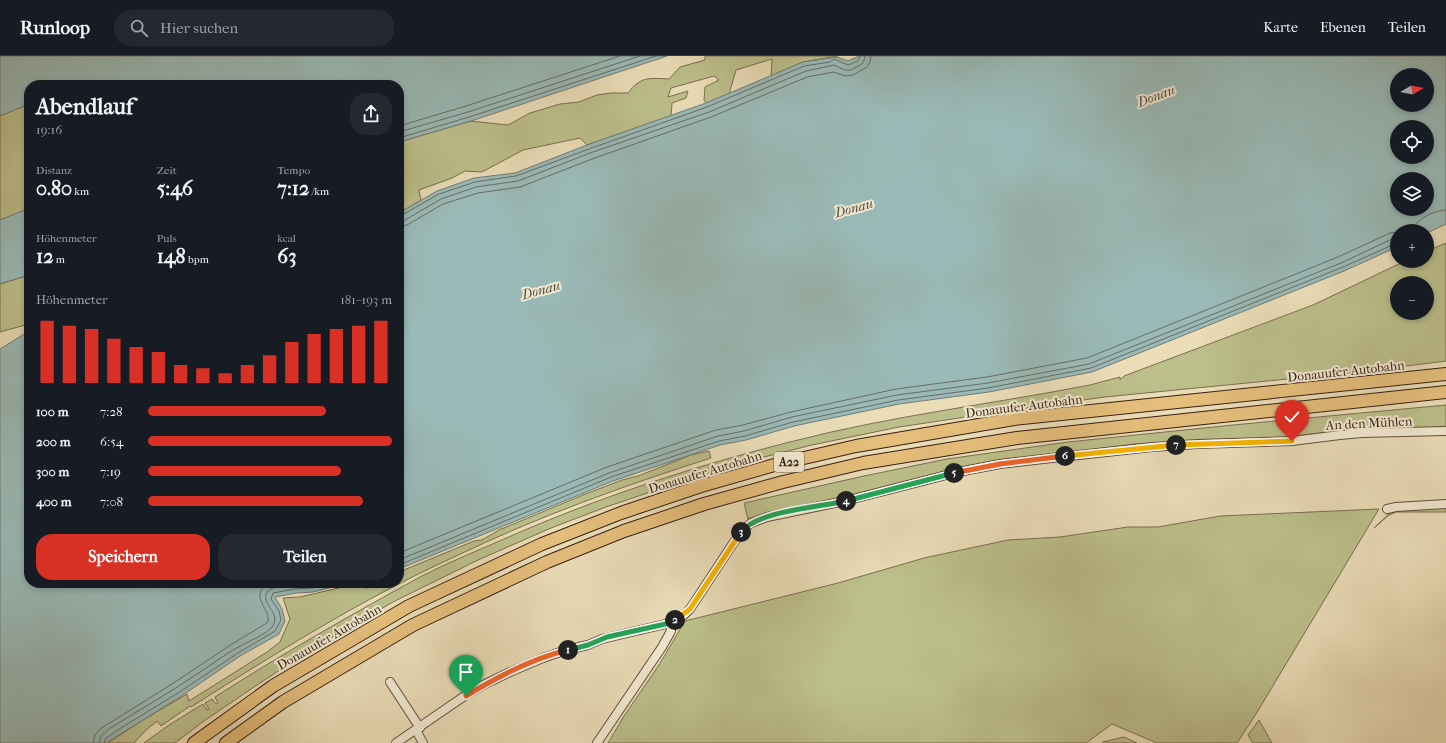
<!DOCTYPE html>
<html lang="de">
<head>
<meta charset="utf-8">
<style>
  :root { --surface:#171b24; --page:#242831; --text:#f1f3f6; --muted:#9ea1a6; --line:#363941; --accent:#d93025 }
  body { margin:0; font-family:"IM FELL French Canon",serif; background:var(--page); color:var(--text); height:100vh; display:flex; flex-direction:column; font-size:15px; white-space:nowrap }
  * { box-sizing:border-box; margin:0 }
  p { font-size:13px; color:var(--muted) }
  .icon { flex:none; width:22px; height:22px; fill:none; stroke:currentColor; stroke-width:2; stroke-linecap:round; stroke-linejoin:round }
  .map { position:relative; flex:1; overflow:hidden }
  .sheet { position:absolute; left:24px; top:24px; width:380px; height:508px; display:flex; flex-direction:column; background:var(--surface); border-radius:16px; box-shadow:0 2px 6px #0003 }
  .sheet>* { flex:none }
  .needle { width:26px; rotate:80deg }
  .controls { position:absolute; left:1390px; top:12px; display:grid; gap:8px }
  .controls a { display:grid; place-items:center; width:44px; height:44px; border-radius:50%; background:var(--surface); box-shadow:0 2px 6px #0003; font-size:20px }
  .pin { position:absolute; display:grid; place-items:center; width:34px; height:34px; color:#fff; margin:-41px -17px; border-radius:50% 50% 50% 0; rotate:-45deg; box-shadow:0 0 4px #0007 }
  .pin .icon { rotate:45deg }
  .km { position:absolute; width:20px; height:20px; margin:-10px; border-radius:50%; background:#222; color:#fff; font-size:11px; line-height:20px; text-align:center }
  .round { display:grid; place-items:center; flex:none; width:42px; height:42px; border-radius:16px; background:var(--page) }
  .headline { display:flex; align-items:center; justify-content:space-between; height:68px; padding:0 12px }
  h1 { font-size:22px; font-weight:700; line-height:30px }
  .metrics { display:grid; grid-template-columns:repeat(3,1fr); gap:6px; height:68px; padding:4px 12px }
  .metrics div { display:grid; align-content:center }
  .metrics b { font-size:20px; font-weight:700 }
  .metrics small { font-size:11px; font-weight:400 }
  .metrics p { font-size:11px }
  .chart { height:112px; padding:8px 12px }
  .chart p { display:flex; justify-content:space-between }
  .chart svg { width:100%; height:72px; margin-top:4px; stroke:var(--accent); stroke-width:6 }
  .cta { display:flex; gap:8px; margin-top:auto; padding:8px 12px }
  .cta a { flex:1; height:46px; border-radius:16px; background:var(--accent); color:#fff; font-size:16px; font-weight:700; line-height:46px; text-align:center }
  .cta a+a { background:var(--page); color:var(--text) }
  ul { padding:0 12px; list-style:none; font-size:13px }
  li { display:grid; grid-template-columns:64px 48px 1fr; align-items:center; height:30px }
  li i { height:10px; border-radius:5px; background:var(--accent) }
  header { display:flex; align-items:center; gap:24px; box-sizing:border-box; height:56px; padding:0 20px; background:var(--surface); border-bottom:1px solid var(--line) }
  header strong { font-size:19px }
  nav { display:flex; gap:22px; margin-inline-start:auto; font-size:14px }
  .search { width:280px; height:36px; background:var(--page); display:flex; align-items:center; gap:10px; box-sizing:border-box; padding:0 14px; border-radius:16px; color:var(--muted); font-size:15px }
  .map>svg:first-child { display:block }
  .green { fill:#bcbf8b; stroke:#7a6f4e; fill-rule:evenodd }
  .water { fill:#9abab7; stroke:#727c75; fill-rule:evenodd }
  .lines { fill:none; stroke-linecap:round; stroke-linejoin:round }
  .shore { stroke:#686c64; stroke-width:1 }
  .minor-casing { stroke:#644e3c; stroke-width:10 }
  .highway-casing { stroke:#371f12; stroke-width:14 }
  .minor { stroke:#f1e9d1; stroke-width:8 }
  .highway { stroke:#e5be7c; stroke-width:12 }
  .split-1-casing { stroke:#fff; stroke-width:8 }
  .split-2-casing { stroke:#fff; stroke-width:8 }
  .split-3-casing { stroke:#fff; stroke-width:8 }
  .split-4-casing { stroke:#fff; stroke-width:8 }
  .split-5-casing { stroke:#fff; stroke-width:8 }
  .split-6-casing { stroke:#fff; stroke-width:8 }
  .split-7-casing { stroke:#fff; stroke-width:8 }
  .split-8-casing { stroke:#fff; stroke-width:8 }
  .split-1 { stroke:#f0652b; stroke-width:5 }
  .split-2 { stroke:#22a559; stroke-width:5 }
  .split-3 { stroke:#f5b400; stroke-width:5 }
  .split-4 { stroke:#22a559; stroke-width:5 }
  .split-5 { stroke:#22a559; stroke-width:5 }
  .split-6 { stroke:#f0652b; stroke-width:5 }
  .split-7 { stroke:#f5b400; stroke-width:5 }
  .split-8 { stroke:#f5b400; stroke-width:5 }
  .labels { text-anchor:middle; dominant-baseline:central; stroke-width:4; stroke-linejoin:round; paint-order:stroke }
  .shield { fill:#f1e9d1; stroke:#6f5c4b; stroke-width:1 }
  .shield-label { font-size:12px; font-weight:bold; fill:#371f12 }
  .street-label { font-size:13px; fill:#371f12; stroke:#f1e9d1 }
  .water-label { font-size:14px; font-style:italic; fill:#554e44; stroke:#f1e9d1 }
</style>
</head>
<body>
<header>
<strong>Runloop</strong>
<div class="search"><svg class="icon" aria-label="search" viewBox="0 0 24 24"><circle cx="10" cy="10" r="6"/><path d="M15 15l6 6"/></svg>Hier suchen</div>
<nav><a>Karte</a><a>Ebenen</a><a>Teilen</a></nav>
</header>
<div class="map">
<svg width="1446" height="687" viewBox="0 0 1446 687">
  <rect width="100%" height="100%" fill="#eaddb8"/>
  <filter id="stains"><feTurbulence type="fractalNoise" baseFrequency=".005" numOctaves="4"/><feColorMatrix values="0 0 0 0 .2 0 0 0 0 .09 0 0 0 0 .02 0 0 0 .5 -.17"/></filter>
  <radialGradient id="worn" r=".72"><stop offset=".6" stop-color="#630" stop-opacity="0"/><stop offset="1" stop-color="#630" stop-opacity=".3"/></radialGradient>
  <g class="green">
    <path d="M705,0H838L803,6L771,20L772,3L736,14L729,38L706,47L704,44L705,31L719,24L714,20L671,32L668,41L688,35L686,42L672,47L671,60L587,89L580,82L523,94L482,116L465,115L452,122L419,134L421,144L399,157V86L471,65L508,69L530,57L560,48L579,46L597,39L611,37H628C641,20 649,22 669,23L680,11L705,4Z"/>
    <path d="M29,48V155L0,166V60Z"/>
    <path d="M1446,187V305L1359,316L1105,341L1033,351L899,371L812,389L740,407L680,426L606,451L551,472L478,504L393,546L312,593L257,629L204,665L175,687H144L169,669L203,648L207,654L209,653L205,647L212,643L216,648L218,647L215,641C282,598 352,558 422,520C449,506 477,495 504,483C597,442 694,410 794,385C891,360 992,348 1090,329L1120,321V324L1124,320L1313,249L1405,205H1427V195ZM1397,227H1427V257H1397Z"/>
    <path d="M29,219V268L0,276V228Z"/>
    <path d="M1446,349V372L1321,377L1274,382L1135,388L1037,400L823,447L774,456L748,463L744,447L864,420L947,403L1068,386L1233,369Z"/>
    <path d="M709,395L711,402C623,430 537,461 454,501C362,543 276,597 191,651L190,650L161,670L157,665L145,675L134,687H108L143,664L187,638L189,645L267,596L280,586L290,563L283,542L300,541L347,530L368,532L377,527H399V516L474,485L482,484L499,474L583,439L622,424L638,420L691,399Z"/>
    <path d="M1446,451V456H1396L1389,459L1374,472L1392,455L1402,453Z"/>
    <path d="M1379,453L1256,658L1237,687H1157L1112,668L1086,687H608L624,660L659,609L685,565L838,527L924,502L1008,484L1060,481L1128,471H1158L1220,460Z"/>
    <path d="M1259,664L1272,687H1253L1248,679Z"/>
    <path d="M1124,681L1137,687H1102L1103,686Z"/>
  </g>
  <g class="water">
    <path d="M0,0H667L471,65L399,86V29H29V48L0,60Z"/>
    <path d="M859,0H1446V168L1427,177V175H1397V191L1344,215L1092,316L989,336L899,348L794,370L746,384L720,389L613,425L399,513V157L437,135L474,122L515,117L587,89L706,47L803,6L837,1L848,5ZM1397,19H1427V49H1397ZM1397,71H1427V101H1397ZM1397,123H1427V153H1397Z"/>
    <path d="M29,152V219L0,228V164Z"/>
    <path d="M29,275V527H373L367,531L348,527L313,536L296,537L275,541L282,553L285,565L279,578L240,600L180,641L106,687H0V293Z"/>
  </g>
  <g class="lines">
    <g class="shore">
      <path d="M399,70L466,50L620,0"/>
      <path d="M399,76L468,56L640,0"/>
      <path d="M399,82L469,61L656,0"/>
      <path d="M399,160L402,159L439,138L475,126L516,120L589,93L707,51L804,10L830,6L834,3L848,9L858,5L860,0"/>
      <path d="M399,165L405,164L441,143L476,131L518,125L590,97L709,56L806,15L834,9L845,14H851L862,8L864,4L865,0"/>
      <path d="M399,171L407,169L443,148L478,137L520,131L592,103L711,61L807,21L834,16L845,20L853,19L867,11L870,6L871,0"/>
      <path d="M1412,175C1415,163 1435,154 1446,154"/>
      <path d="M399,497L607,411L716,374L743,369L791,356L896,333L987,321L1087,302L1338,201L1390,177L1397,176"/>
      <path d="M399,504L609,417L718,380L744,375L792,361L897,339L988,327L1089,308L1341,207L1392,183L1397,182"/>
      <path d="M399,509L611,421L719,385L745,380L793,366L898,344L988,332L1091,312L1343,211L1397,187"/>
      <path d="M93,687L95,679L100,673L172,628L232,588L267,567C274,554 246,541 269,527"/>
      <path d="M99,687C100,684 100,681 102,679C110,671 121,666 130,660C153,646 175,633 197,618C210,610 222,600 235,593C244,587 266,579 272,571C283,557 258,547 268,535C274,528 303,528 312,527"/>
      <path d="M104,687L106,682L121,672L178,637L238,597L275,575L281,564L279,555L271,543L273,537L295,533L312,532L334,527"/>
    </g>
    <defs>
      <g id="minor">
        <path d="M1387,453L1396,451L1446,448"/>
        <path d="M390,626L420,672"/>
        <path d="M416,674L423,687"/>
        <path d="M396,687L466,639L485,628L510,616L543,602L566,594L588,589L602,583L670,567L684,559L690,553L734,486L744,473L751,467L767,461L845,445L958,416L1000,408L1043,403L1152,391L1198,388L1292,385L1340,379L1362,377L1446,375"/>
        <path d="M597,687L662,591L671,575L670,567"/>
      </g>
      <g id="highway">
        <path d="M194,687L273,630L409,550L542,488L621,457L701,430L778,408L856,390L1014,363L1446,318"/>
        <path d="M226,687L283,646L413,569L547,506L624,475L704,448L783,426L863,407L1017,382L1446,336"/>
      </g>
    </defs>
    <use href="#minor" class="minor-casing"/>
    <use href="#highway" class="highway-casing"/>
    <use href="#minor" class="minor"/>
    <use href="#highway" class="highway"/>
  </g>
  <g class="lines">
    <defs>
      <path id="split-1" d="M466,640C497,621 533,602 568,594"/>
      <path id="split-2" d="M568,594L588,589L607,581L670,567L675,564"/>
      <path id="split-3" d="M675,564L690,553L741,476"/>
      <path id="split-4" d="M741,476C757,455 820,451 846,445"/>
      <path id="split-5" d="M846,445L954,417"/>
      <path id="split-6" d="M954,417L1000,408L1065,400"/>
      <path id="split-7" d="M1065,400L1176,389"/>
      <path id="split-8" d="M1176,389L1292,385"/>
    </defs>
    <use href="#split-1" class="split-1-casing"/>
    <use href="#split-2" class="split-2-casing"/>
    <use href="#split-3" class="split-3-casing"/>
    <use href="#split-4" class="split-4-casing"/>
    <use href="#split-5" class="split-5-casing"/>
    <use href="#split-6" class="split-6-casing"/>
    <use href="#split-7" class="split-7-casing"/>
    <use href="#split-8" class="split-8-casing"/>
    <use href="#split-1" class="split-1"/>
    <use href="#split-2" class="split-2"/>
    <use href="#split-3" class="split-3"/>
    <use href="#split-4" class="split-4"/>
    <use href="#split-5" class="split-5"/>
    <use href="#split-6" class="split-6"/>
    <use href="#split-7" class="split-7"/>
    <use href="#split-8" class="split-8"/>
  </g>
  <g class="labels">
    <rect class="shield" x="774" y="396" width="30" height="20" rx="3"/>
    <g class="shield-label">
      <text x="789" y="406">A22</text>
    </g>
    <g class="street-label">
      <text transform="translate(1346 315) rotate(-6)">Donauufer Autobahn</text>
      <text transform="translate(1024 350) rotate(-7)">Donauufer Autobahn</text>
      <text transform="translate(1369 367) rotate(-3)">An den Mühlen</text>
      <text transform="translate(705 416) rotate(-17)">Donauufer Autobahn</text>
      <text transform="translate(329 581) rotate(-30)">Donauufer Autobahn</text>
    </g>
    <g class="water-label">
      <text transform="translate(1156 40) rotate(-21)">Donau</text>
      <text transform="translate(854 152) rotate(-15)">Donau</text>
      <text transform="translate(541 234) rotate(-15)">Donau</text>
    </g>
  </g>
  <rect width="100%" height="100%" filter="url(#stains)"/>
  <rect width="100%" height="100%" fill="url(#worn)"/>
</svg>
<div class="controls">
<a><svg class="needle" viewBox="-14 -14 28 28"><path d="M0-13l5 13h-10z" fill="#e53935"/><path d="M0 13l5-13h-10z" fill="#9ea1a6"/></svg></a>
<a><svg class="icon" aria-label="locate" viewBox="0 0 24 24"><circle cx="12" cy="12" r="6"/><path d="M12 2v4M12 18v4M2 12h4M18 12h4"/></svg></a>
<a><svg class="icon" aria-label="layers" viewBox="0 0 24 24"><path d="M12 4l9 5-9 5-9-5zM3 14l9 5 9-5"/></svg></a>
<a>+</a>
<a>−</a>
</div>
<div class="pin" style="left:466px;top:640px;background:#1e9e55"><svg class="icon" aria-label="arrive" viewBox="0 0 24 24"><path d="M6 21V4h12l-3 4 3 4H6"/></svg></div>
<div class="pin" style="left:1292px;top:385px;background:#d93025"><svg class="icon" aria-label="check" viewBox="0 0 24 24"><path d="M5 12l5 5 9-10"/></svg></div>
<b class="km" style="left:568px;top:594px">1</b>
<b class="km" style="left:675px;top:564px">2</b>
<b class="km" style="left:741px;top:476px">3</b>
<b class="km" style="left:846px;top:445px">4</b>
<b class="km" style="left:954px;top:417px">5</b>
<b class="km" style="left:1065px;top:400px">6</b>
<b class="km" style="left:1176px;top:389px">7</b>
<section class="sheet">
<div class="headline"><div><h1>Abendlauf</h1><p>19:16</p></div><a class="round"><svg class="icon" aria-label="share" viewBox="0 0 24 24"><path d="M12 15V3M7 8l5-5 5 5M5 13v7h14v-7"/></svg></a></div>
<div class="metrics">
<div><p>Distanz</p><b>0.80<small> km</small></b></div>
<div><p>Zeit</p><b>5:46</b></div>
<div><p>Tempo</p><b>7:12<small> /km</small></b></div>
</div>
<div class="metrics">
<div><p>Höhenmeter</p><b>12<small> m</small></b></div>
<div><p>Puls</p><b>148<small> bpm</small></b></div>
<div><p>kcal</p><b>63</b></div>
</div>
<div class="chart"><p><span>Höhenmeter</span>181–193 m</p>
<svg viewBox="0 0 160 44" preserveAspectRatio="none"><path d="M5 44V6M15 44V9M25 44V11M35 44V17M45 44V22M55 44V25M65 44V33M75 44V35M85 44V38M95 44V33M105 44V27M115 44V19M125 44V14M135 44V11M145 44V9M155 44V6"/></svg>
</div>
<ul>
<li><b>100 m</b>7:28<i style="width:73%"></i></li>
<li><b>200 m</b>6:54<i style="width:100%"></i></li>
<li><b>300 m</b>7:19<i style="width:79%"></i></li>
<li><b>400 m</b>7:08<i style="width:88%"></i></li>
</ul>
<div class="cta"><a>Speichern</a><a>Teilen</a></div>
</section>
</div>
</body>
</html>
